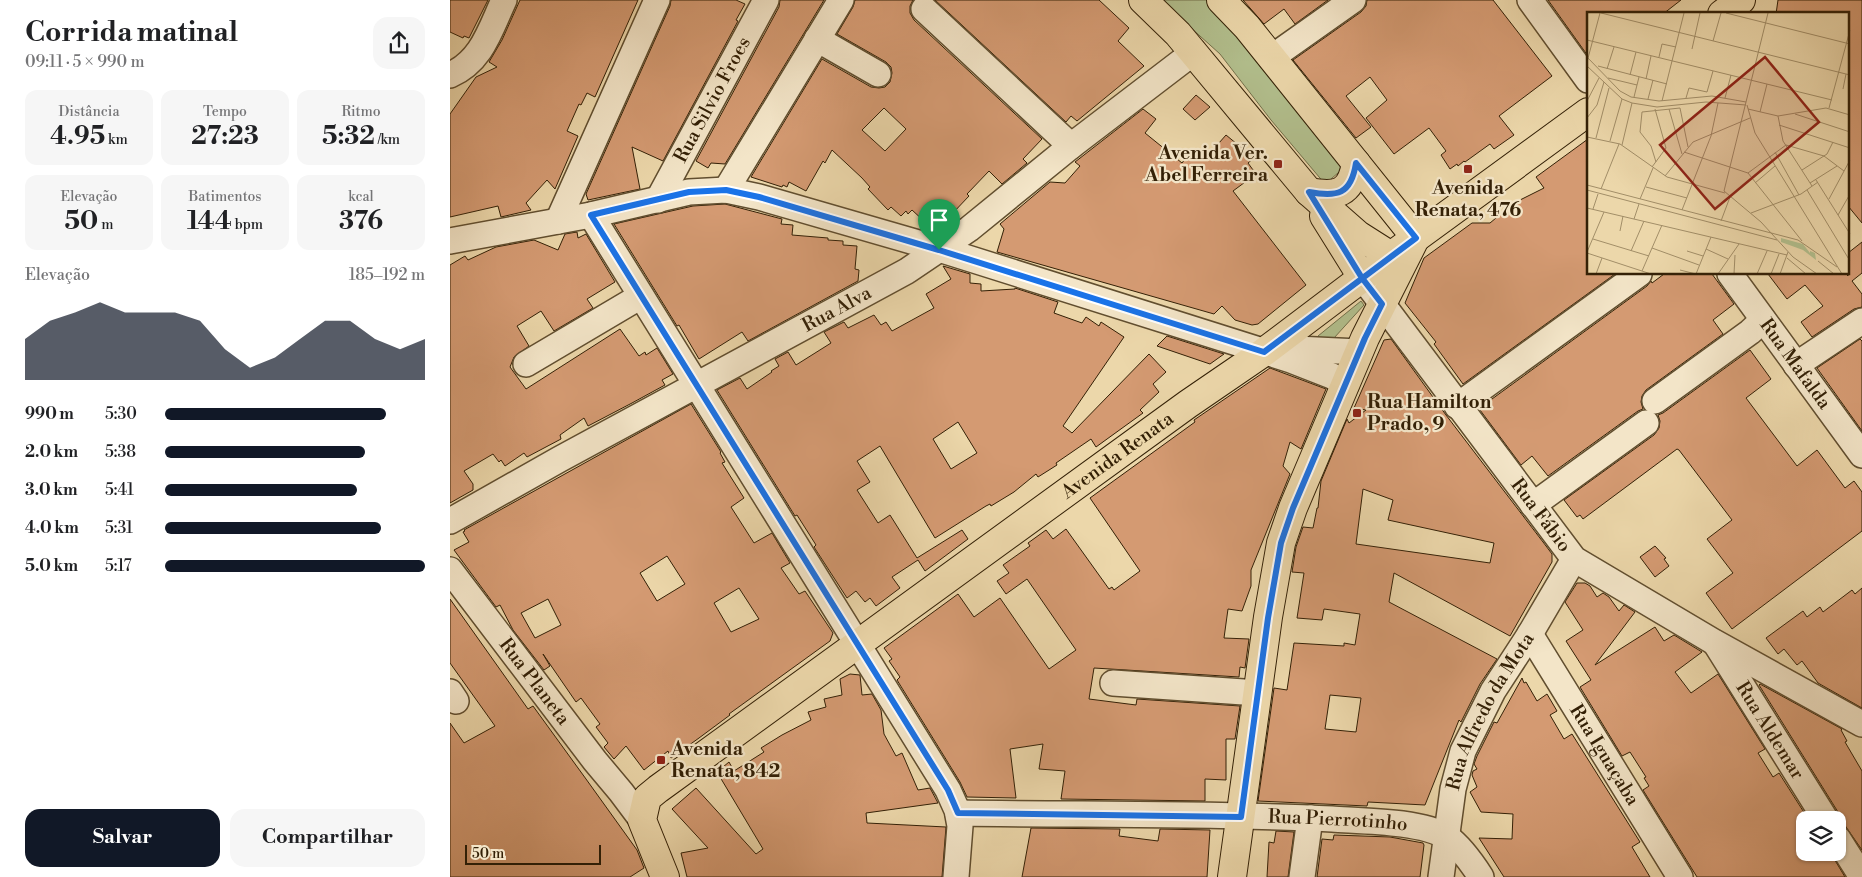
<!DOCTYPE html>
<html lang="pt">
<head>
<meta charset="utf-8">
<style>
  :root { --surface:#fff; --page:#f6f6f6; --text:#202124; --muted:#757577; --accent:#111827 }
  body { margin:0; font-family:"Libre Bodoni",serif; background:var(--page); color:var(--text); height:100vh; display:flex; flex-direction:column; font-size:19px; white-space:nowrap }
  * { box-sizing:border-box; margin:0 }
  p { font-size:16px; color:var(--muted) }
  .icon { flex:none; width:28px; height:28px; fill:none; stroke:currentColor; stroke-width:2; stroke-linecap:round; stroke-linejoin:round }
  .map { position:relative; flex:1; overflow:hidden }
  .details { display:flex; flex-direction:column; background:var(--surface); width:450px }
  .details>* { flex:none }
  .tools { position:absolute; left:1346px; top:811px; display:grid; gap:10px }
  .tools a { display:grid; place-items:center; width:50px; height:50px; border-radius:10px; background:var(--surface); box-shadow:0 1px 4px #0004; font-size:25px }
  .scale { position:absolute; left:15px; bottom:12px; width:136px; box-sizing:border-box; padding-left:5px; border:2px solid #332006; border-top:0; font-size:14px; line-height:18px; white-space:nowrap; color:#332006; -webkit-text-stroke:4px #f3e5c8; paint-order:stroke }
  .pin { position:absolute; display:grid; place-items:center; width:42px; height:42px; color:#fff; margin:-51px -21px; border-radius:50% 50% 50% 0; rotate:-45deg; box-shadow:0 0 5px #0007 }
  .pin .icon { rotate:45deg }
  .round { display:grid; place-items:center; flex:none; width:52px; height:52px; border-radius:15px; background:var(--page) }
  .head { display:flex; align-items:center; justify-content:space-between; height:85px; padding:0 25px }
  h1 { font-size:28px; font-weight:700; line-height:38px }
  .figures { display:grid; grid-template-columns:repeat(3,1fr); gap:8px; height:85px; padding:5px 25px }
  .figures div { display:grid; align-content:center; border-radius:12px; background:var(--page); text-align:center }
  .figures b { font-size:25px; font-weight:700 }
  .figures small { font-size:14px; font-weight:400 }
  .figures p { font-size:14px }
  .chart { height:140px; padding:10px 25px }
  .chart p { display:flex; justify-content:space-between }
  .chart svg { width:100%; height:90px; margin-top:5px; fill:var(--accent); opacity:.7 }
  .action { display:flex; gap:10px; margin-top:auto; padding:10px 25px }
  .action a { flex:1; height:58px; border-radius:15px; background:var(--accent); color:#fff; font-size:20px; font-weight:700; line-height:58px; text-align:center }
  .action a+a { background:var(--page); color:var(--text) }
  ul { padding:0 25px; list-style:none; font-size:16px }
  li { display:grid; grid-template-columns:80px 60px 1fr; align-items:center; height:38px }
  li i { height:12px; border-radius:6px; background:var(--accent) }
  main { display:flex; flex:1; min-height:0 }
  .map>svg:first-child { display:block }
  .green { fill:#b2bf8d; stroke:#72704a }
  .building { fill:#d49a72; stroke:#332006; fill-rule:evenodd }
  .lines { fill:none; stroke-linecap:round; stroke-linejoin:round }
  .minor-casing { stroke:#614e2f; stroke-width:28 }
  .major-casing { stroke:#332006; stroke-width:30 }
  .minor { stroke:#f3e5c8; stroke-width:25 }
  .major { stroke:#ecd7aa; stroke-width:28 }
  .route-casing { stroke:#fff; stroke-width:10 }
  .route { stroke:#1a73e8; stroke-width:6 }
  .poi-dot { fill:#8f2418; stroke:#f3e5c8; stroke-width:2 }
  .labels { text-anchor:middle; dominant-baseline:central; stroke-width:4.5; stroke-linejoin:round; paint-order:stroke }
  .street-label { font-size:19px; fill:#332006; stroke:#f3e5c8 }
  .poi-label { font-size:19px; font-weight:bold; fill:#332006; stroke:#f3e5c8; text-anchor:start }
  .inset-road { fill:none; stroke:#a28e68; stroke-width:1 }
  .view { fill:#8f2418; fill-opacity:0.15; stroke:#8f2418; stroke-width:2.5 }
  .inset-edge { fill:none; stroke:#332006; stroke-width:2.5 }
</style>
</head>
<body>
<main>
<section class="details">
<div class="head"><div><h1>Corrida matinal</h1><p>09:11 · 5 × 990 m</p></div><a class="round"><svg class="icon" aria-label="share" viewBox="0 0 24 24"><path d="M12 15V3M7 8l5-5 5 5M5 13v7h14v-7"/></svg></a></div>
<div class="figures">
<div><p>Distância</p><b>4.95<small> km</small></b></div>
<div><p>Tempo</p><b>27:23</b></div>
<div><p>Ritmo</p><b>5:32<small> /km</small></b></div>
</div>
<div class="figures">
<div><p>Elevação</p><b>50<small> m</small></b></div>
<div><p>Batimentos</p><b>144<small> bpm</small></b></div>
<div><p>kcal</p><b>376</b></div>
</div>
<div class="chart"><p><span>Elevação</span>185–192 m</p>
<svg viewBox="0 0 160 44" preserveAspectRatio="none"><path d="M0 44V24L10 15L20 11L30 6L40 11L50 11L60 11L70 15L80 29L90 38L100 33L110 24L120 15L130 15L140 24L150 29L160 24V44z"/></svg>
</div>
<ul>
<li><b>990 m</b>5:30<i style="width:85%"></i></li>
<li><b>2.0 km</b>5:38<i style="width:77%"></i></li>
<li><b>3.0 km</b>5:41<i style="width:74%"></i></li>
<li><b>4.0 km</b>5:31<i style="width:83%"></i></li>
<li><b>5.0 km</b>5:17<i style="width:100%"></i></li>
</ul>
<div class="action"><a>Salvar</a><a>Compartilhar</a></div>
</section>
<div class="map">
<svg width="1412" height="877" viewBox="0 0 1412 877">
  <rect width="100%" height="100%" fill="#ecd7aa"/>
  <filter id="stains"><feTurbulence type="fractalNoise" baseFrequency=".004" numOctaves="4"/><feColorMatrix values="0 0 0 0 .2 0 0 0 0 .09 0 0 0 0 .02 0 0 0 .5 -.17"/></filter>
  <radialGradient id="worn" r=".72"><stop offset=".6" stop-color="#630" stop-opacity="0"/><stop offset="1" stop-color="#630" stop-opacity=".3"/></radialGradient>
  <g class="green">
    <path d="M710,0H763L895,167L875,184L821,120L770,54Z"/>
    <path d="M911,301L914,305L874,349L868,336Z"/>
  </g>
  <g class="building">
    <path d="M0,0H38L19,38L14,36L13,38L0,32Z"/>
    <path d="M70,0H188L145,97L137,93L131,105L129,104L117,131L128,136L105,189L97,180L76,203L81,210L51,217L48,206L0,217V114L26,77L47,67L39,62L52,40Z"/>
    <path d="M221,0H286L295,4L286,20L288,21L213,161L182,147L190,189L138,200L136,194L220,6Z"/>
    <path d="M330,0H374L275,164L261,163L258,168L246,161L329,7Z"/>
    <path d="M405,0H463L460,6V13L464,20L592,139L573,159L577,163L552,184L539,171L517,194L519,196L501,215L506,220L487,233L462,210L458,214L456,211L451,216L441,207L438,210L418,189L420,187L412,178L382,150L375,163L373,161L356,191L339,182L337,187L333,185L332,187L301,177L372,59L421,87L429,88L435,87L440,82L442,73L441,67L436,62L387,34L403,7ZM434,108L456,129L435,151L412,130Z"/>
    <path d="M485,0H649L679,28L668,41L694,66L627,121L621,116L616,122Z"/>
    <path d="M793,0H878L845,24L834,9L814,24Z"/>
    <path d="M917,0H1043L1102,76L1049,116L1064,135L1044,149L1040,144L1015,162L1014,161L1008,166L1007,164L1000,169L991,155L996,151L979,128L944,154L916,118L937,100L920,77L896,96L921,127L906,138L843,60L911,12L916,6Z"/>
    <path d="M1098,0H1231L1213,14H1138V56Z"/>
    <path d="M1328,0H1412V223L1398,206V14H1326Z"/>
    <path d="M746,95L760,107L745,120L733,109Z"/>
    <path d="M693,109L706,119L695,133L732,163L742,150L754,160L776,135L804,158L798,163L806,174L783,191L856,285L808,324L802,325L785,320L772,306L764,314L547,252L554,229L550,224L600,182L615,183L630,166L625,162Z"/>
    <path d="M1138,139V274H1165L1013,384L984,344L986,342L955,303L974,258L1022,223H1040L1064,203L1094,188L1086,177Z"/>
    <path d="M275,204L332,219L331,224L343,225L342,235L378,238V240L393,241V245L407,246L405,269L409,270L408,281L298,341L292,332L249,359L229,325L227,326L164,224L243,206Z"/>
    <path d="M127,232L128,238L136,234L165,282L137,299L143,308L104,331L91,311L67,326L79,346L64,357L60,367L76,389L170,329L189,356L195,352L196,355L207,348L223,374L212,380L215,385L182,403L138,426L134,418L110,435L111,439L77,457L74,453L55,466L51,460L49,462L43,454L14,471L23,484V490L0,503V265L15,256L18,260L46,247L84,240L108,250L115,234Z"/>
    <path d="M1412,242V273L1402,281L1412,294V307L1404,309L1362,337L1351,322L1373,306L1355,285L1337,299L1318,274H1396L1398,276V253Z"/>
    <path d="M493,266L520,274V283L531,284V291L565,289V288L608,302L604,313L632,323L636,317L649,326L651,322L674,337L613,426L622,433L699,354L716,372L703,384L709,392L690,410L693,413L646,447L641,439L606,463L607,465L588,477L586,474L564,492L541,506L540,504L536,506L485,538L430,446L407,461L420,482L407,490L428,523L440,515L467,558L512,530L518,539L475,571L468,560L442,577L450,588L426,606L420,598L415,602L406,591L397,598L364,547L366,545L347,515L345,516L267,390L290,378L297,389L322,372L321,371L329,366L325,359L338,352L346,365L381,343L374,332L394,322L398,328L424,315L431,325L436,322L442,331L484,308L476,294L501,279ZM508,422L527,453L501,469L483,439Z"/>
    <path d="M1214,274H1262L1284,304L1263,320L1273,334L1196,390L1192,396L1191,402L1193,409L1188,411L1098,476L1082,456L1071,465L1030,410L1031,407L1197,286L1201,281L1202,283Z"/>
    <path d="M717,336L774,354L760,364L707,346Z"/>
    <path d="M941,339L996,415L1093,542L1102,554V562L1060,636L944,573L939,602L1047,659L1030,684L1011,722L1009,720L975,805L918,802L917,806L808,801L824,688L837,690L844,643L894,646V643L905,645L910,614L874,609L872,620L847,618L854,573L842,572L846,547L853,527L863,528L867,508H868L871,481L897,419L899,423L916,410L904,408L934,340ZM913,489L943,500L938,520L1044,543L1040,563L906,544ZM880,695L911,698L906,732L875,729Z"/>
    <path d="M1410,339L1412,341V431L1367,368Z"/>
    <path d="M1300,350L1321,379L1296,398L1347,466L1367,450L1395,488L1404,481L1412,492V531L1282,629L1256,593L1283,573L1257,539L1282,520L1229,450L1227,449L1133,519L1130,515L1127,517L1114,500L1204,435L1209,428L1210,421L1208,415L1213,413Z"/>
    <path d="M820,368L876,389L851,449L840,442L833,466L840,474L801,570V586L792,611L778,609L774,638L799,639L795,668L790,667L789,677L644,668L639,699L686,705L687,699L790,706L785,739H776V780L755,779V801L611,799L615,771L589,769L593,744L560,749L566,798L517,797L510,782L447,680L450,677L439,661L442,659L434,648L508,594L524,617L550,598L599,669L626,650L577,579L556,594L547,581L559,573L553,565L580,546L578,543L596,530L603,539L616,529L659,589L662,587L664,590L690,571L640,498L745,422L744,420Z"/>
    <path d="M241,404L271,452L270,453L275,462L272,463L294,498L281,507L304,543L322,533L340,563L331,568L349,594L355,591L383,633L380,641L279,714L280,715L249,738L221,758L218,751L194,770L176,746L164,759L154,747L158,743L146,727L150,724L131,698L126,702L93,654L100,666L94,670L63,630L50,605L46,607L4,550L19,542L13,532L15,531L14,530ZM217,556L235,584L207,601L190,573ZM289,588L309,619L281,632L264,603ZM98,599L111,625L85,638L71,613Z"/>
    <path d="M1205,546L1216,558L1214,559L1219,566L1205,577L1190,557Z"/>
    <path d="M1127,583H1135L1140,586L1147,597L1153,593L1159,597L1169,611L1174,605L1185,612L1145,665L1205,627L1214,641L1224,635L1252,652L1225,672L1241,693L1268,674L1315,749L1308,753L1323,777L1329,773L1355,814V852H1380L1395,877H1247L1193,790L1199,786L1194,778L1196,777L1180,752L1172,756L1130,687L1141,680L1116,641L1133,630L1115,602Z"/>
    <path d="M1412,588V708L1368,683L1352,661L1347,665L1334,649L1328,654L1316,638L1353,611L1357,617L1370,607L1373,612L1402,590L1405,594Z"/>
    <path d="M0,599L78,709L83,706L136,779L187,850L194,868L180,877H0V723L14,743L45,726L0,663Z"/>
    <path d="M400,674L410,675L412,695L422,694L431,710L434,734L446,756L452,753L468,790L480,788L488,803L416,813L417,823L496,827L492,877H237L231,853L258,848L222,809L246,788L306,854L313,849L267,772L279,762L284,771L314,752L311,748L332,735L361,720L358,712L376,707L374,699L392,695L390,679Z"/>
    <path d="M1072,678L1074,683L1076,682L1087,701L1097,694L1107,711L1100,715L1114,739L1122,734L1190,842L1182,847L1200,877H1054L1029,838L1062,839L1063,814L1031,812L1020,792L1027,787L1022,775L1023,771L1027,769L1024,764L1027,756L1044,722L1047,723Z"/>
    <path d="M1310,684L1392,729L1391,730L1397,741L1395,742L1412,771V850L1396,827L1388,812L1309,685Z"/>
    <path d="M581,828L670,829L669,836L708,841L710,829L760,830L757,877H572Z"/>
    <path d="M826,831L844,832L838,877H817L819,842L824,843Z"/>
    <path d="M884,835L940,837L973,843L974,845L970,877H867L872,839L883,840Z"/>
  </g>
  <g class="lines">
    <defs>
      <g id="minor">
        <path d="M1080,0L1138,80"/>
        <path d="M474,9L621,146"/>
        <path d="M367,39L428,74"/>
        <path d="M821,58L903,0"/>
        <path d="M0,75C32,61 40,30 54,0"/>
        <path d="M276,190L391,0"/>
        <path id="s1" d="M208,200L316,0"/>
        <path d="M141,215L498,790L507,810L510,826L506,877"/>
        <path d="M108,221L207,0"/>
        <path d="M0,241L141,215L239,192L276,190L309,197L489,249L841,360L882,376L896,385"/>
        <path id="s2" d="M1280,274L1412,455"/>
        <path id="s3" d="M912,277L1124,559L1264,642L1412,724"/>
        <path d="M831,351L846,349L909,352"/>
        <path d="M76,364L191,296"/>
        <path d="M1346,365L1412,321"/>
        <path d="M1205,401L1300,332L1313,320"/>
        <path d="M1007,406L1189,274"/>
        <path d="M1083,505L1196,423"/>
        <path id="s4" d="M0,521L110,459L457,271L519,229L621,146L744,52"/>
        <path id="s5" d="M0,570L145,761L171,792L192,820"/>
        <path id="s6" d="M1080,634L1230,877"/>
        <path id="s7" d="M1266,644L1376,820"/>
        <path d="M663,683L808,693"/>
        <path d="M0,692L6,701"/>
        <path id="s8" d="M508,813C632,815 757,813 882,819C912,821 972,821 997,837C1011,847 1022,863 1031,877"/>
        <path d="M1388,839L1412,877"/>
        <path d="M852,877L860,818"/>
        <path id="s9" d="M991,877L1003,789L1013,751L1043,691L1080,634L1124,559"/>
      </g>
      <g id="major">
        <path d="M693,0L728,34L859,192L908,235L941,256"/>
        <path d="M771,0L797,27L966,238"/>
        <path d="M1272,14L1291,0"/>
        <path d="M859,192C887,197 901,194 906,163"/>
        <path d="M874,216L912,277"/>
        <path id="s10" d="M215,877L192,820L197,798L208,789L738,404L814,352L941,256L1138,112"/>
        <path d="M782,877L818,617L831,543L843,508L915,338L963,243"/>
      </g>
    </defs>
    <use href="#minor" class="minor-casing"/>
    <use href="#major" class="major-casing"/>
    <use href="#minor" class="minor"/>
    <use href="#major" class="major"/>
  </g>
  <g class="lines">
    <defs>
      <path id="route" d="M489,250L309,197L276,190L239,192L141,215L498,790L508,813L791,817L818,618L831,543L843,508L915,338L932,304L912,278L859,192C887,197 901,195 906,163L966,238L814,352L489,250"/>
    </defs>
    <use href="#route" class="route-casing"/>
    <use href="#route" class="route"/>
  </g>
  <g class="poi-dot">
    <rect x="823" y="159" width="10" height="10" rx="2.5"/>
    <rect x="1013" y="164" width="10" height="10" rx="2.5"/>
    <rect x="902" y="408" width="10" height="10" rx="2.5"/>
    <rect x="206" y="755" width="10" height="10" rx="2.5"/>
  </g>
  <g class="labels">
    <g class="street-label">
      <text stroke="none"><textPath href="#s1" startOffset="114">Rua Silvio Froes</textPath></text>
      <text stroke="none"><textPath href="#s4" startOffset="441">Rua Alva</textPath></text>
      <text stroke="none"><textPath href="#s2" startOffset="111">Rua Mafalda</textPath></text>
      <text stroke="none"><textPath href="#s10" startOffset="666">Avenida Renata</textPath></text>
      <text stroke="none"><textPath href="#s3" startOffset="298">Rua Fábio</textPath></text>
      <text stroke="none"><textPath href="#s5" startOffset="140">Rua Planeta</textPath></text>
      <text stroke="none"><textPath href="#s9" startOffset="175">Rua Alfredo da Mota</textPath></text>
      <text stroke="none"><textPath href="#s7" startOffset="102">Rua Aldemar</textPath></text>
      <text stroke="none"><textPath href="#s6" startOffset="142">Rua Iguaçaba</textPath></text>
      <text stroke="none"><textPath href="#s8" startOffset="380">Rua Pierrotinho</textPath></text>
    </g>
    <g class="poi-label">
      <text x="818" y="153" text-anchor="end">Avenida Ver.<tspan x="818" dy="22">Abel Ferreira</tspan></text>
      <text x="1018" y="188" text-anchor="middle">Avenida<tspan x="1018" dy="22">Renata, 476</tspan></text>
      <text x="917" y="402">Rua Hamilton<tspan x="917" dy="22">Prado, 9</tspan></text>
      <text x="221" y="749">Avenida<tspan x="221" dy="22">Renata, 842</tspan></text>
    </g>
  </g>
  <g transform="translate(1137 12)">
    <rect width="262" height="262" fill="#ecd7aa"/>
    <path d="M194,226L216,232L223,241V239L228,241L229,248L216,238L194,230Z" fill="#b2bf8d"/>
    <path class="inset-road" d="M14,1L263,63M139,1L263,32M181,1L137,179L174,210L206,245L230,262M0,28L245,88M126,29L134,1M105,37L113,1M0,45L33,79L44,85L72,89L125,84L159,90M72,45L75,32L89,35M0,50L13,1M0,54L35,87L45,91L70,95L119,90L159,93M11,54L80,72M20,57L27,35M43,63L49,40M21,66L50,73M59,67L64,44M256,77L259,62M120,80L126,59M47,85L52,65M99,86L102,76L120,80M138,86L144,63M61,87L66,68M0,89L12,66M75,89L97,1M160,93L168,121L255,262M242,96L263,18M82,97L95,142M161,97L191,104L239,96L263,103M173,100L180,72M208,102L263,120M191,104L196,129L225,174M0,106L10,93L17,70M192,113L263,136M0,125L33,132L80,165L138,181M9,126L22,76M23,129L35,87M35,133L45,91M199,133L237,144L257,159M97,140L161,161L215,229M188,140L212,183M69,150L64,134L53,120L55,100L93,96L101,135M65,155L79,136L68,97M215,158L240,142L246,130M161,161L199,133M78,164L106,130L163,106M229,168L263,222M168,171L188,154M223,171L250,154M0,173L211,228L250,255M59,175L100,186M14,177L32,132M0,178L190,228M220,178L263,249M53,187L66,156M242,187L263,148M0,196L200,243M6,197L11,182M95,198L124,124L131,91M164,201L214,182L231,170M251,203L263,182M47,207L52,192M134,209L143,185M33,219L36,204M6,227L62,244M65,236L112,253M119,237L141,247M44,239L57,209M100,239L116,244M0,240L17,200M0,241L64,262M200,246L219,262M231,249L247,262M93,258L109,262M55,259L75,213M9,262L15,246M109,262L124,225M131,262L152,232M147,262L148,243M170,262L180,239M184,262L192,242M193,262L201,240"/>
    <path class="view" d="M178,45L232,110L128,197L73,133Z"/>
    <rect width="262" height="262" class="inset-edge"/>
  </g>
  <rect width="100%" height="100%" filter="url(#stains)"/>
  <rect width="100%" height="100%" fill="url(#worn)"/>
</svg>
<div class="tools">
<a><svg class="icon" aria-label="layers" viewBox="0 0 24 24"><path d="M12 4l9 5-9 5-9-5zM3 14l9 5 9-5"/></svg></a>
</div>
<div class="scale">50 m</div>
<div class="pin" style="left:489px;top:250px;background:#1e9e55"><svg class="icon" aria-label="arrive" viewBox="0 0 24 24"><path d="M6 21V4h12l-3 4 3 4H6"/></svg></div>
</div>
</main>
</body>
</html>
